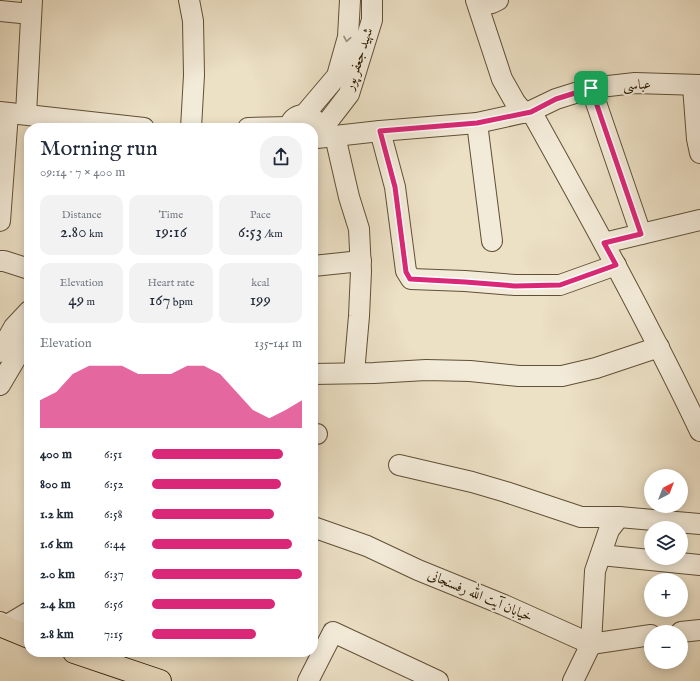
<!DOCTYPE html>
<html lang="en">
<head>
<meta charset="utf-8">
<style>
  :root { --surface:#fff; --page:#f2f2f3; --text:#1f2937; --muted:#747a83; --accent:#db2777 }
  body { margin:0; font-family:"IM FELL English",Amiri,serif; background:var(--page); color:var(--text); height:100vh; display:flex; flex-direction:column; font-size:15px; white-space:nowrap }
  * { box-sizing:border-box; margin:0 }
  p { font-size:13px; color:var(--muted) }
  .icon { flex:none; width:22px; height:22px; fill:none; stroke:currentColor; stroke-width:2; stroke-linecap:round; stroke-linejoin:round }
  .map { position:relative; flex:1; overflow:hidden }
  .sheet { position:absolute; left:24px; top:123px; width:294px; height:534px; display:flex; flex-direction:column; background:var(--surface); border-radius:16px; box-shadow:0 2px 10px #0003 }
  .sheet>* { flex:none }
  .needle { width:26px; rotate:42deg }
  .tools { position:absolute; left:644px; top:469px; display:grid; gap:8px }
  .tools a { display:grid; place-items:center; width:44px; height:44px; border-radius:50%; background:var(--surface); box-shadow:0 2px 10px #0003; font-size:20px }
  .pin { position:absolute; display:grid; place-items:center; width:34px; height:34px; color:#fff; margin:-17px; border-radius:8px; box-shadow:0 2px 6px #0006 }
  .round { display:grid; place-items:center; flex:none; width:42px; height:42px; border-radius:16px; background:var(--page) }
  .summary { display:flex; align-items:center; justify-content:space-between; height:68px; padding:0 16px }
  h1 { font-size:22px; font-weight:600; line-height:30px }
  .figures { display:grid; grid-template-columns:repeat(3,1fr); gap:6px; height:68px; padding:4px 16px }
  .figures div { display:grid; align-content:center; border-radius:10px; background:var(--page); text-align:center }
  .figures b { font-size:17px; font-weight:600 }
  .figures small { font-size:11px; font-weight:400 }
  .figures p { font-size:11px }
  .chart { height:112px; padding:8px 16px }
  .chart p { display:flex; justify-content:space-between }
  .chart svg { width:100%; height:72px; margin-top:4px; fill:var(--accent); opacity:.7 }
  ul { padding:0 16px; list-style:none; font-size:13px }
  li { display:grid; grid-template-columns:64px 48px 1fr; align-items:center; height:30px }
  li i { height:10px; border-radius:5px; background:var(--accent) }
  .map>svg:first-child { display:block }
  .lines { fill:none; stroke-linecap:round; stroke-linejoin:round }
  .minor-casing { stroke:#605036; stroke-width:22 }
  .major-casing { stroke:#312006; stroke-width:24 }
  .minor { stroke:#f3ebd9; stroke-width:20 }
  .major { stroke:#ece0c5; stroke-width:22 }
  .oneway { stroke:#9c907a }
  .route-casing { stroke:#fff; stroke-width:8 }
  .route { stroke:#db2777; stroke-width:5 }
  .labels { text-anchor:middle; dominant-baseline:central; stroke-width:4; stroke-linejoin:round; paint-order:stroke }
  .street-label { font-size:14px; fill:#312006; stroke:#f3ebd9 }
</style>
</head>
<body>
<div class="map">
<svg width="700" height="681" viewBox="0 0 700 681">
  <rect width="100%" height="100%" fill="#ece0c5"/>
  <filter id="stains"><feTurbulence type="fractalNoise" baseFrequency=".005" numOctaves="4"/><feColorMatrix values="0 0 0 0 .2 0 0 0 0 .09 0 0 0 0 .02 0 0 0 .5 -.17"/></filter>
  <radialGradient id="worn" r=".72"><stop offset=".6" stop-color="#630" stop-opacity="0"/><stop offset="1" stop-color="#630" stop-opacity=".3"/></radialGradient>
  <g class="lines">
    <defs>
      <g id="minor">
        <path d="M189,0L193,21L194,75L191,128"/>
        <path d="M476,0L502,79L515,102L524,113"/>
        <path d="M478,5L492,3L498,0"/>
        <path d="M0,11L31,14"/>
        <path d="M693,86L697,139L700,153"/>
        <path d="M591,88L641,234"/>
        <path d="M531,111C590,217 648,322 700,431"/>
        <path d="M0,112L144,128"/>
        <path d="M26,114L32,0"/>
        <path d="M304,115L337,76L348,37L350,0"/>
        <path d="M477,123L492,241"/>
        <path d="M248,128L289,127"/>
        <path d="M289,128C292,115 304,111 315,120"/>
        <path d="M380,131L395,187L406,271L411,279L465,281L515,285H560L616,265"/>
        <path d="M319,133L349,94L372,20V0"/>
        <path d="M335,136L349,197L359,229L361,271L359,316L354,373"/>
        <path d="M317,138L380,131L477,123L531,111L556,99L591,88L635,83L700,85"/>
        <path d="M0,221L8,113"/>
        <path d="M604,243L700,220"/>
        <path d="M0,261H4L29,269"/>
        <path d="M313,266L361,261"/>
        <path d="M0,352L14,327L29,311"/>
        <path d="M313,374L374,373L426,370L470,371L519,376H562L596,368L659,347"/>
        <path d="M0,385L29,336"/>
        <path d="M313,434H317"/>
        <path d="M399,465L472,482L506,492L581,517H619L700,524"/>
        <path d="M313,527L367,546L418,570L504,605L591,644L651,635"/>
        <path d="M601,555L700,565"/>
        <path d="M0,622L4,627L29,612"/>
        <path d="M681,632L700,630"/>
        <path d="M308,681L333,632L438,681"/>
        <path d="M573,681L591,644L595,571L609,530L619,517"/>
      </g>
      <g id="major">
        <path d="M0,625L29,637"/>
        <path d="M74,652L160,681"/>
      </g>
    </defs>
    <use href="#minor" class="minor-casing"/>
    <use href="#major" class="major-casing"/>
    <use href="#minor" class="minor"/>
    <use href="#major" class="major"/>
  </g>
  <defs><path id="oneway-chevron" d="M-2-3.5L2.5 0L-2 3.5" fill="none" stroke-width="1.6" stroke-linecap="round" stroke-linejoin="round"/></defs>
  <use class="oneway" href="#oneway-chevron" transform="translate(347 39) rotate(101)"/>
  <g class="lines">
    <defs>
      <path id="route" d="M591,88L641,234L604,243L616,265L560,285L515,286L465,282L410,279L406,272L395,187L380,131L477,123L531,112L556,99Z"/>
    </defs>
    <use href="#route" class="route-casing"/>
    <use href="#route" class="route"/>
  </g>
  <g class="labels">
    <g class="street-label">
      <text transform="translate(359 59) rotate(-72)">شهید جعفر پور</text>
      <text transform="translate(637 85) rotate(-2)">عباسی</text>
      <text transform="translate(480 596) rotate(23)">خیابان آیت الله رفسنجانی</text>
    </g>
  </g>
  <rect width="100%" height="100%" filter="url(#stains)"/>
  <rect width="100%" height="100%" fill="url(#worn)"/>
</svg>
<div class="tools">
<a><svg class="needle" viewBox="-14 -14 28 28"><path d="M0-13l5 13h-10z" fill="#e53935"/><path d="M0 13l5-13h-10z" fill="#747a83"/></svg></a>
<a><svg class="icon" aria-label="layers" viewBox="0 0 24 24"><path d="M12 4l9 5-9 5-9-5zM3 14l9 5 9-5"/></svg></a>
<a>+</a>
<a>−</a>
</div>
<div class="pin" style="left:591px;top:88px;background:#1e9e55"><svg class="icon" aria-label="arrive" viewBox="0 0 24 24"><path d="M6 21V4h12l-3 4 3 4H6"/></svg></div>
<section class="sheet">
<div class="summary"><div><h1>Morning run</h1><p>09:14 · 7 × 400 m</p></div><a class="round"><svg class="icon" aria-label="share" viewBox="0 0 24 24"><path d="M12 15V3M7 8l5-5 5 5M5 13v7h14v-7"/></svg></a></div>
<div class="figures">
<div><p>Distance</p><b>2.80<small> km</small></b></div>
<div><p>Time</p><b>19:16</b></div>
<div><p>Pace</p><b>6:53<small> /km</small></b></div>
</div>
<div class="figures">
<div><p>Elevation</p><b>49<small> m</small></b></div>
<div><p>Heart rate</p><b>167<small> bpm</small></b></div>
<div><p>kcal</p><b>199</b></div>
</div>
<div class="chart"><p><span>Elevation</span>135–141 m</p>
<svg viewBox="0 0 160 44" preserveAspectRatio="none"><path d="M0 44V27L10 22L20 11L30 6L40 6L50 6L60 11L70 11L80 11L90 6L100 6L110 11L120 22L130 33L140 38L150 33L160 27V44z"/></svg>
</div>
<ul>
<li><b>400 m</b>6:51<i style="width:87%"></i></li>
<li><b>800 m</b>6:52<i style="width:86%"></i></li>
<li><b>1.2 km</b>6:58<i style="width:81%"></i></li>
<li><b>1.6 km</b>6:44<i style="width:93%"></i></li>
<li><b>2.0 km</b>6:37<i style="width:100%"></i></li>
<li><b>2.4 km</b>6:56<i style="width:82%"></i></li>
<li><b>2.8 km</b>7:15<i style="width:69%"></i></li>
</ul>
</section>
</div>
</body>
</html>
